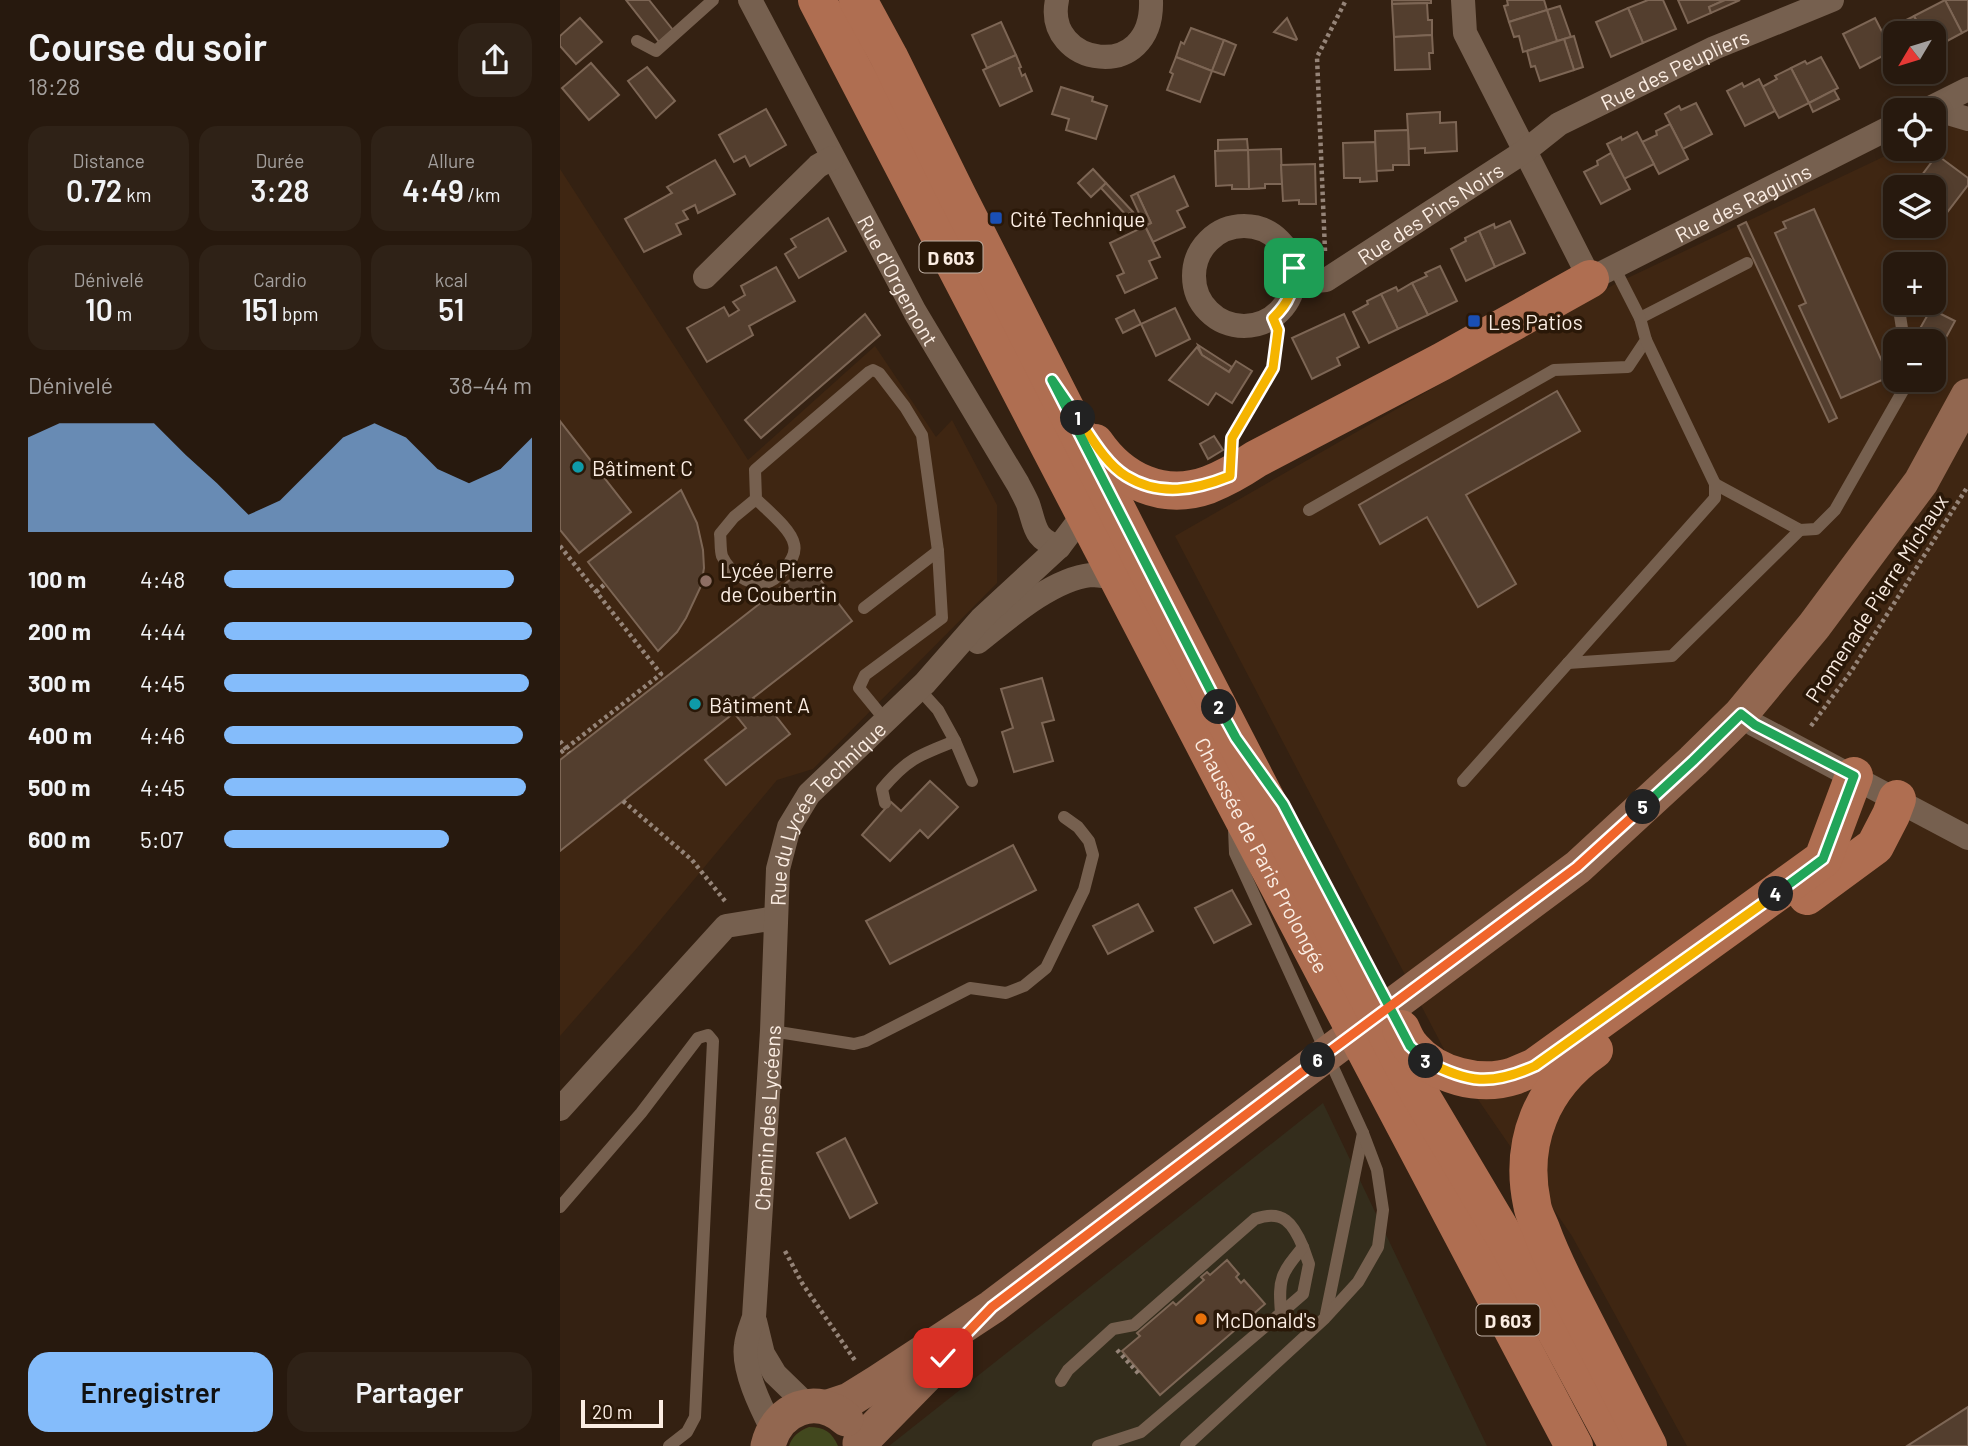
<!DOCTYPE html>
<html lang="fr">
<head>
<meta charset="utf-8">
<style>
  :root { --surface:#27190e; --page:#2f2217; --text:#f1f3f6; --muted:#a4a09e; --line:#43382e; --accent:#84bcfb }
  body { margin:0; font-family:Barlow,sans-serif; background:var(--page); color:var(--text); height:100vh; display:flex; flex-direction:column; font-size:26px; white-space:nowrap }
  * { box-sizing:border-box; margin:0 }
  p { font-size:23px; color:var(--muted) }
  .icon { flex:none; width:38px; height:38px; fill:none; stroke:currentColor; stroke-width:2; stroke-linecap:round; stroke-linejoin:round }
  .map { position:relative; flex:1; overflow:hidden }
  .sheet { display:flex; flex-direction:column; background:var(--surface); width:560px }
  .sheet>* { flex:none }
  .needle { width:46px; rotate:232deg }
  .tools { position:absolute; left:1323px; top:21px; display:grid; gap:14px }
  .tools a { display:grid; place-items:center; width:63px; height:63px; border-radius:14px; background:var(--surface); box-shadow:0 4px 10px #0003,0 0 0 2px var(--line); font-size:35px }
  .scale { position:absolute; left:21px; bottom:18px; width:82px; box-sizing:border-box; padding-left:7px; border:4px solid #fbede3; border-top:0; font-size:19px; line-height:24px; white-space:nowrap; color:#fbede3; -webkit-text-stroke:5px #2a1808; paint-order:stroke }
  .pin { position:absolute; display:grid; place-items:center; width:60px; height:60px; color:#fff; margin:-30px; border-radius:14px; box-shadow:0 4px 10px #0006 }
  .km { position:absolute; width:35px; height:35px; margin:-18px; border-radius:50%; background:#222; color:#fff; font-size:19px; line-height:35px; text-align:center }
  .round { display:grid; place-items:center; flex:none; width:74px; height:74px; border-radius:21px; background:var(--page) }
  .summary { display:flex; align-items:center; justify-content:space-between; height:119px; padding:0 28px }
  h1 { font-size:38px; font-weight:600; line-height:52px }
  .metrics { display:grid; grid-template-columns:repeat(3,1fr); gap:10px; height:119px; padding:7px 28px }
  .metrics div { display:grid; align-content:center; border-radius:18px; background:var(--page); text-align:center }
  .metrics b { font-size:30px; font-weight:600 }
  .metrics small { font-size:19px; font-weight:400 }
  .metrics p { font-size:19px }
  .chart { height:196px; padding:14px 28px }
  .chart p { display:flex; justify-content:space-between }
  .chart svg { width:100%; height:126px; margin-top:7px; fill:var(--accent); opacity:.7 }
  .cta { display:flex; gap:14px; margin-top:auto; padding:14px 28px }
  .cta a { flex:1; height:80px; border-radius:21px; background:var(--accent); color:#111; font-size:28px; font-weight:600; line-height:80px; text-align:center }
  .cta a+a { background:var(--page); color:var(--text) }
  ul { padding:0 28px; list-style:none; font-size:23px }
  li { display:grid; grid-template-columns:112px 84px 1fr; align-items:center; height:52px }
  li i { height:18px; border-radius:9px; background:var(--accent) }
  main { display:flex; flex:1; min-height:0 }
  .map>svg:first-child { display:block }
  .commercial { fill:#342d1c }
  .built { fill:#3f2612; fill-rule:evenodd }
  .green { fill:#42481e }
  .building { fill:#533e2e; stroke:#7d6655; stroke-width:2 }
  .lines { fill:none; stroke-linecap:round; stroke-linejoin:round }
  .path { stroke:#958478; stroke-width:4.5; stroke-dasharray:3.5 3.5; stroke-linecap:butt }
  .lane { stroke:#76604f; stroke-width:12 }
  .street { stroke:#76604f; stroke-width:24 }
  .secondary { stroke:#926750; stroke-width:35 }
  .primary { stroke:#af6e51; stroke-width:38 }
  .split-1-casing { stroke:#fff; stroke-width:14 }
  .split-2-casing { stroke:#fff; stroke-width:14 }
  .split-3-casing { stroke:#fff; stroke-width:14 }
  .split-4-casing { stroke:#fff; stroke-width:14 }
  .split-5-casing { stroke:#fff; stroke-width:14 }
  .split-6-casing { stroke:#fff; stroke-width:14 }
  .split-7-casing { stroke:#fff; stroke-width:14 }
  .split-1 { stroke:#f5b400; stroke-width:9 }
  .split-2 { stroke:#22a559; stroke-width:9 }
  .split-3 { stroke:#22a559; stroke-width:9 }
  .split-4 { stroke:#f5b400; stroke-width:9 }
  .split-5 { stroke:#22a559; stroke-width:9 }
  .split-6 { stroke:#f0652b; stroke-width:9 }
  .split-7 { stroke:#f0652b; stroke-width:9 }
  .transit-dot { fill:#1a4fb4; stroke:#2a1808; stroke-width:2.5 }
  .culture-dot { fill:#0f9aa8; stroke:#2a1808; stroke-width:2.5 }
  .education-dot { fill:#8d6e63; stroke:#2a1808; stroke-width:2.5 }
  .food-dot { fill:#e8710a; stroke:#2a1808; stroke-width:2.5 }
  .labels { text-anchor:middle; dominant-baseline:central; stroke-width:7; stroke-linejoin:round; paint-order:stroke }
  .shield { fill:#2a1808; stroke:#bcada1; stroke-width:2 }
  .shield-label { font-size:19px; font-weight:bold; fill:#fbede3 }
  .street-label { font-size:21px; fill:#fbede3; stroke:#2a1808 }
  .poi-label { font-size:21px; fill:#fbede3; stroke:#2a1808; text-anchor:start }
</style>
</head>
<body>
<main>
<section class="sheet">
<div class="summary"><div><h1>Course du soir</h1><p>18:28</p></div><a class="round"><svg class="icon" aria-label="share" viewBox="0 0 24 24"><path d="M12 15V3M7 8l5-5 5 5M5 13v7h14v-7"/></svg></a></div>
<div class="metrics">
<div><p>Distance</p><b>0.72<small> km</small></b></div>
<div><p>Durée</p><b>3:28</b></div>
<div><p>Allure</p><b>4:49<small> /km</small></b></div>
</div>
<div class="metrics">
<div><p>Dénivelé</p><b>10<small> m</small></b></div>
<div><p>Cardio</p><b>151<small> bpm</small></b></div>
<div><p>kcal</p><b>51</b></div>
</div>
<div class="chart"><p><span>Dénivelé</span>38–44 m</p>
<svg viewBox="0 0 160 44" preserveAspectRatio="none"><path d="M0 44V11L10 6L20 6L30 6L40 6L50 17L60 27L70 38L80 33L90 22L100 11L110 6L120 11L130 22L140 27L150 22L160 11V44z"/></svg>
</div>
<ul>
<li><b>100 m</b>4:48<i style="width:94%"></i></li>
<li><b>200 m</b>4:44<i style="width:100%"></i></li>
<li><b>300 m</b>4:45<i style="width:99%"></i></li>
<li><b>400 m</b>4:46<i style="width:97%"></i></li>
<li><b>500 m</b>4:45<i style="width:98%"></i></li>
<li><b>600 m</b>5:07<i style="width:73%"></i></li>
</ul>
<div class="cta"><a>Enregistrer</a><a>Partager</a></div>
</section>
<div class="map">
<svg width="1408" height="1446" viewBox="0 0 1408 1446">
  <rect width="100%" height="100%" fill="#342112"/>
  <path class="commercial" d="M763,1103L927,1446H329Z"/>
  <g class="built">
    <path d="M1408,112V1446H1127L1012,1236L886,1053L615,536L1055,284L1340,149H1374V132ZM1335,187H1374V226H1335ZM1335,264H1374V303H1335ZM1335,341H1374V380H1335Z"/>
    <path d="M0,169L188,460L315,346L376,437L392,420L437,505V583L253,769L217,780L77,948L0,1036Z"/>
  </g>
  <path class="green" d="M249,1427C264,1427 272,1432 278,1446H229C232,1436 239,1431 249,1427Z"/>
  <g class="building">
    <path d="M66,0H89L113,30L99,42Z"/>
    <path d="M832,0H871V3L832,4Z"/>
    <path d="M947,0H984L987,10L949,22L944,6L948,5Z"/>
    <path d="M1088,0H1103L1116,29L1083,43L1068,8Z"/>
    <path d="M1118,0H1165L1149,7L1151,13L1128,23Z"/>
    <path d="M1165,0H1180L1151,13L1149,7Z"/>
    <path d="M1385,0H1408V30L1402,33Z"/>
    <path d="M1385,0L1402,33L1374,48V33H1363L1354,16Z"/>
    <path d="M867,3L868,20H872V35L834,37L832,4Z"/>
    <path d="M1000,6L1011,37L997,41L987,10Z"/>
    <path d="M1068,8L1083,43L1051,57L1036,22Z"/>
    <path d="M987,10L997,41L963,52L959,36L954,37L949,22Z"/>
    <path d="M1354,16L1363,33H1335V57L1322,32Z"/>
    <path d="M20,18L42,42L16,64L0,46V36Z"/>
    <path d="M727,18L737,39L736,40L714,32Z"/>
    <path d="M1315,18L1332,51L1300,68L1283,34Z"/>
    <path d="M441,22L456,55L427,68L412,35Z"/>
    <path d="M631,28L664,40L652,71L616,57L621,42L624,44Z"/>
    <path d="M872,35L873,53H869L870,69L835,70L834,37Z"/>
    <path d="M1014,36L1023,67L1014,70L1004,39Z"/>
    <path d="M1004,39L1014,70L980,81L975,66L971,67L967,51Z"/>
    <path d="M664,40L676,45L664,75L652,71Z"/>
    <path d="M456,55L461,67L459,68L462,76L465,74L472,91L440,106L423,70Z"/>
    <path d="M616,57L652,71L640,102L607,90L613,74L610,72Z"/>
    <path d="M1261,57L1278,88L1249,103L1231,68L1245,61L1247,64Z"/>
    <path d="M31,63L59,95L29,120L2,88Z"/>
    <path d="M87,67L115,101L96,118L68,81Z"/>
    <path d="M1231,68L1249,103L1219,118L1202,87L1217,79L1215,76Z"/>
    <path d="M1199,79L1215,111L1185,126L1167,91L1182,83L1184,87Z"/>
    <path d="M501,87L533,97L532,101L547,106L536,139L506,130L509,119L492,114Z"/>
    <path d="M1274,90L1279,99L1253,112L1249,103Z"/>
    <path d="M1136,103L1152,134L1123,149L1105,114L1119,106L1121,110Z"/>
    <path d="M206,109L226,145L190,166L185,156L174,162L159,135Z"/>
    <path d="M880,112V123L896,122L897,151L865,153V148L849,149L847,114Z"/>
    <path d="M1110,124L1128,159L1099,174L1082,142L1097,135L1096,131Z"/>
    <path d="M848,130L849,165H833V170L816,171L815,131Z"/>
    <path d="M1077,132L1094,164L1064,179L1047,144L1061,137L1062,140Z"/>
    <path d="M687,139L688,150L658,151V140Z"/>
    <path d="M815,142L817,181L800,182V178H784L783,143Z"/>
    <path d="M721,149L722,184H705V188L689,189L688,150Z"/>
    <path d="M688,150L689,189H672V185L656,186L655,151Z"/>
    <path d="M1051,153L1070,189L1041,204L1024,172L1038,165L1037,161Z"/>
    <path d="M1377,155L1408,178V185L1369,236L1355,226H1374V187H1353Z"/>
    <path d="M155,160L175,194L138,213L135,205L123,211L128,219L116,224L121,234L84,252L65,219L112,193L107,187Z"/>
    <path d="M755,164L756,204H739V200L723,201L721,165Z"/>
    <path d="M533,169L546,183L531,197L518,183Z"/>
    <path d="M614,176L628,206L617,211L625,227L593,242L585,226L591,223L577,193Z"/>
    <path d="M546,183L573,212L566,215L541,188Z"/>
    <path d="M577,193L591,223L585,226L571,196Z"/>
    <path d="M1254,209L1329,377L1281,398L1239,306L1246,303L1215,233L1226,228L1223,222Z"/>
    <path d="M268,218L286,251L239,278L225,254L236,247L231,239Z"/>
    <path d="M950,221L965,253L935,267L919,231L934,224L935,228Z"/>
    <path d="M1186,222L1277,418L1269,422L1178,226Z"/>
    <path d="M585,226L600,257L589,261L597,278L565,293L557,276L564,273L550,243Z"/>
    <path d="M919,231L935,267L906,281L891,249L906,241L905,238Z"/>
    <path d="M880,266L897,301L868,315L852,283L867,276L865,273Z"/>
    <path d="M216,267L235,301L189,326L193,335L147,362L127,328L164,307L169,316L179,310L173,302L185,295L181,286Z"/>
    <path d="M852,283L868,315L838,329L821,294L836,287L838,291Z"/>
    <path d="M821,294L838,329L809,343L793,312L808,304L807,301Z"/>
    <path d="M615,308L630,339L596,356L581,324Z"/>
    <path d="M1371,309L1395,321L1377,354L1374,352V341H1353Z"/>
    <path d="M574,310L581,324L563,333L556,319Z"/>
    <path d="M305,314L320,335L201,438L185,420Z"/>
    <path d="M784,314L799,347L777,358L780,365L752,379L732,338Z"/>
    <path d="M638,345L672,367L669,372L642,355Z"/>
    <path d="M637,347L642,355L669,372L676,361L692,371L672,403L656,393L648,405L609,380Z"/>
    <path d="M997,391L1020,431L906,495L956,584L918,607L867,517L820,544L799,505Z"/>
    <path d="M0,421L71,512L19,553L0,530Z"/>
    <path d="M654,436L663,450L648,459L640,444Z"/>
    <path d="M121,490L137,523L143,550L144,568L141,586L126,618L117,632L98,651L28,562Z"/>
    <path d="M249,565L292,621L193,698L206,714L211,710L230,734L166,785L145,760L186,728L174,713L0,851V760Z"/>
    <path d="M482,678L494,720L482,723L493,761L454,772L442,732L453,728L441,689Z"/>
    <path d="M370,781L398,807L368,838L360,830L330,861L302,835L331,802L341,811Z"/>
    <path d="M453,845L476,890L330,964L306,921Z"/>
    <path d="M672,890L691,924L654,943L635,908Z"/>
    <path d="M578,904L593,931L548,954L533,926Z"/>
    <path d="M285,1138L317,1203L290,1218L257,1153Z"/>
    <path d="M667,1260L679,1274L676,1277L681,1283L684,1280L705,1304L600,1395L562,1351L580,1336L577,1333L613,1302L616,1305L644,1280L641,1277L647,1272L650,1275Z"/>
    <path d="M1408,1407V1446H1347Z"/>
  </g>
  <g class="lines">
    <g class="path">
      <path d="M765,251L757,57L786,0"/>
      <path d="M676,431L713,368L718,330L713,318"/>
      <path d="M0,546L101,674L0,753"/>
      <path d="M36,592L45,584"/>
      <path d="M1251,726L1292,670L1408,486"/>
      <path d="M0,741L9,753"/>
      <path d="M63,801L132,860L165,901"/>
      <path d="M225,1251L242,1283L296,1362"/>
      <path d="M557,1350L579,1374L581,1372"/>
    </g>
    <g class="lane">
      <path d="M77,41L96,51L153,0"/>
      <path d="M1333,269L1335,282"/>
      <path d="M1338,303L1344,341"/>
      <path d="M1080,318L1187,263"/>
      <path d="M1155,484L1240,530L1256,529L1275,510L1345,387V380"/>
      <path d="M196,499L174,517L160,534C161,541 160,549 162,556C169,571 188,586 205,583C217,581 238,558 234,544C231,529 207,510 196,499L195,470L309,372L313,370L319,373L345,407L362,435L378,551L382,618L305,675L299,688L326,721"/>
      <path d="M749,510L994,370L1068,367L1086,340L1080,318L1054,267"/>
      <path d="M304,608L378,551"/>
      <path d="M1008,663L1112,656L1240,530"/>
      <path d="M359,689L378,710L395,741L412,781"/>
      <path d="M903,781L1155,498V484L1086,340"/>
      <path d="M325,803L322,789C347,759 359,755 395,741"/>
      <path d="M212,1031L294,1044L306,1041L410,988L446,993L464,986L486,968L524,890L533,855L529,841L518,827L504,817"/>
      <path d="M0,1207L81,1113L138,1038L148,1035L153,1041L135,1417L127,1432L109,1446"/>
      <path d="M721,1313L743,1294L749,1264L743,1247"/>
      <path d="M766,1314L803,1133"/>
      <path d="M501,1381L508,1370L553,1329L574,1325L695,1219C723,1209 733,1223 743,1247C721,1274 718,1278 721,1313L581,1432L538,1446"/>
      <path d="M626,1446L765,1318L798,1282L818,1247L823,1210L817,1170L803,1133L675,853L674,829"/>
    </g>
    <g class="street">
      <path id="s1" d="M190,0L355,312L458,484C461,490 465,497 468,504C476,527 473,538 499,547"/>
      <path d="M497,0C483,66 594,85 591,0"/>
      <path id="s2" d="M903,0L905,33L1030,279L1335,125"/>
      <path d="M1371,108L1408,119"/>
      <path d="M1366,110L1408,89"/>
      <circle cx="684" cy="276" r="50"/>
      <path d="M145,277L258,166L272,158"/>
      <path id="s3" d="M734,283L766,280L965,151L999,124L1154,48L1272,0"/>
      <path d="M418,642C448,618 492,579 531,575C539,575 549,577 558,578"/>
      <path d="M1181,714L1195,725L1408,838"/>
      <path d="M0,1109L166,926L216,918"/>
      <path d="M195,1321L203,1354L215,1374L248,1406"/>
      <path id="s4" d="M213,1431C202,1409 182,1370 186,1345C187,1335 191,1326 194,1317L212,1031L218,869L229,827L249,794L365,683L422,618L499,547L524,514"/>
    </g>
    <g class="secondary">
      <path d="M268,1407L289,1400L318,1382L432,1307L732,1080L1018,867L1133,761L1181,714L1254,626L1361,482L1408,396"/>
      <path d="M300,1443L389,1352"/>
      <path d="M208,1446C217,1408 256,1393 286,1419"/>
    </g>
    <g class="primary">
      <path id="s5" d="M257,0L674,801L1014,1446"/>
      <path d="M298,0L329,57L397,195L586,567L845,1069L946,1239L1058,1446"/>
      <path d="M535,443C561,481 603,501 648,485C666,478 681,469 696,459L881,362L1030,279"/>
      <path d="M1247,896L1315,846L1331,815L1337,799"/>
      <path d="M841,1029C844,1036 847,1043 852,1048C876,1076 920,1087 954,1076C961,1073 968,1070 975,1067L1263,859L1294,776"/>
      <path d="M1034,1050C982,1086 959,1142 972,1204C973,1213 978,1221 981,1229C992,1260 1007,1288 1022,1317C1044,1360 1066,1403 1088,1446"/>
    </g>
  </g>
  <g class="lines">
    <defs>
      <path id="split-1" d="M518,418C531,437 546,464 566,476C600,497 635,490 670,476L672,438L713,368L718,330L713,318C729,303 734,289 734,268"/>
      <path id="split-2" d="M518,418L492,380L659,707"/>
      <path id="split-3" d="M659,707L676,738L723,804L850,1046L866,1061"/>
      <path id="split-4" d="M866,1061C908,1083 931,1086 975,1066L1216,894"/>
      <path id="split-5" d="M1083,807L1133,761L1181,714L1195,725L1294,776L1263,859L1216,894"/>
      <path id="split-6" d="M758,1060L1017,867L1083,807"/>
      <path id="split-7" d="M383,1358L432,1307L758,1060"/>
    </defs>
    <use href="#split-1" class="split-1-casing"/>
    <use href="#split-2" class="split-2-casing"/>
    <use href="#split-3" class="split-3-casing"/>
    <use href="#split-4" class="split-4-casing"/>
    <use href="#split-5" class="split-5-casing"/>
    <use href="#split-6" class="split-6-casing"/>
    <use href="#split-7" class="split-7-casing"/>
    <use href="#split-1" class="split-1"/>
    <use href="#split-2" class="split-2"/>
    <use href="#split-3" class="split-3"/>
    <use href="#split-4" class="split-4"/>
    <use href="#split-5" class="split-5"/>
    <use href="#split-6" class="split-6"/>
    <use href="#split-7" class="split-7"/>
  </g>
  <g class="transit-dot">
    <rect x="429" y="211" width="14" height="14" rx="3.5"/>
    <rect x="907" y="314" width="14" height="14" rx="3.5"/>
  </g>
  <g class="culture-dot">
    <circle cx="18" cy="467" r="7"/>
    <circle cx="135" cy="704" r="7"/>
  </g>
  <circle class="education-dot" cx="146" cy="581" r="7"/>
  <circle class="food-dot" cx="641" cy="1319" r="7"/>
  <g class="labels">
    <g class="shield">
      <rect x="359.5" y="241.5" width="63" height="31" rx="5"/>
      <rect x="916.5" y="1304.5" width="63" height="31" rx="5"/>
    </g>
    <g class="shield-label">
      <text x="391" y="257">D 603</text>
      <text x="948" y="1320">D 603</text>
    </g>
    <g class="street-label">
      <text stroke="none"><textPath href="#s3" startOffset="441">Rue des Peupliers</textPath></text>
      <text stroke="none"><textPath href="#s2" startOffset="480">Rue des Raguins</textPath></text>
      <text stroke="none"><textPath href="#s3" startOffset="156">Rue des Pins Noirs</textPath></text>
      <text stroke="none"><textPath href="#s1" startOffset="317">Rue d'Orgemont</textPath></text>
      <text transform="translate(1316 598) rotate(-57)">Promenade Pierre Michaux</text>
      <text stroke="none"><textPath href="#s4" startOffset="642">Rue du Lycée Technique</textPath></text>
      <text stroke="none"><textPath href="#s5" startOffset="964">Chaussée de Paris Prolongée</textPath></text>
      <text stroke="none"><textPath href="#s4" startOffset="320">Chemin des Lycéens</textPath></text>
    </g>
    <g class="poi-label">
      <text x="450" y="218">Cité Technique</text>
      <text x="928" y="321">Les Patios</text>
      <text x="32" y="467">Bâtiment C</text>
      <text x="160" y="569">Lycée Pierre<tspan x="160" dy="24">de Coubertin</tspan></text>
      <text x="149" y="704">Bâtiment A</text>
      <text x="655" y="1319">McDonald's</text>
    </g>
  </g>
</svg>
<div class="tools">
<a><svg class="needle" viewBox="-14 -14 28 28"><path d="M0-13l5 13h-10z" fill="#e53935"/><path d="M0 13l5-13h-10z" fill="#a4a09e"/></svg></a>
<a><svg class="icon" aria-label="locate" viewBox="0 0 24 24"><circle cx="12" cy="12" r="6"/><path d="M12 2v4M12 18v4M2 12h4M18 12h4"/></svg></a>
<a><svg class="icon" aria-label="layers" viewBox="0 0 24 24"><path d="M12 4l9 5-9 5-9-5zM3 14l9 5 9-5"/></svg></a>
<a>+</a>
<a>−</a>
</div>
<div class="scale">20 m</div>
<div class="pin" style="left:734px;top:268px;background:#1e9e55"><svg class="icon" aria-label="arrive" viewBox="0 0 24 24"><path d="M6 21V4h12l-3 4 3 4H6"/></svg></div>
<div class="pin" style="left:383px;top:1358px;background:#d93025"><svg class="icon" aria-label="check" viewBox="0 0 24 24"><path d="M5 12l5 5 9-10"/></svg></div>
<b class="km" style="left:518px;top:418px">1</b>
<b class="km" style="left:659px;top:707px">2</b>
<b class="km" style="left:866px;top:1061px">3</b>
<b class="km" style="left:1216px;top:894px">4</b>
<b class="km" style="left:1083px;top:807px">5</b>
<b class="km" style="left:758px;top:1060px">6</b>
</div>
</main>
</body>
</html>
